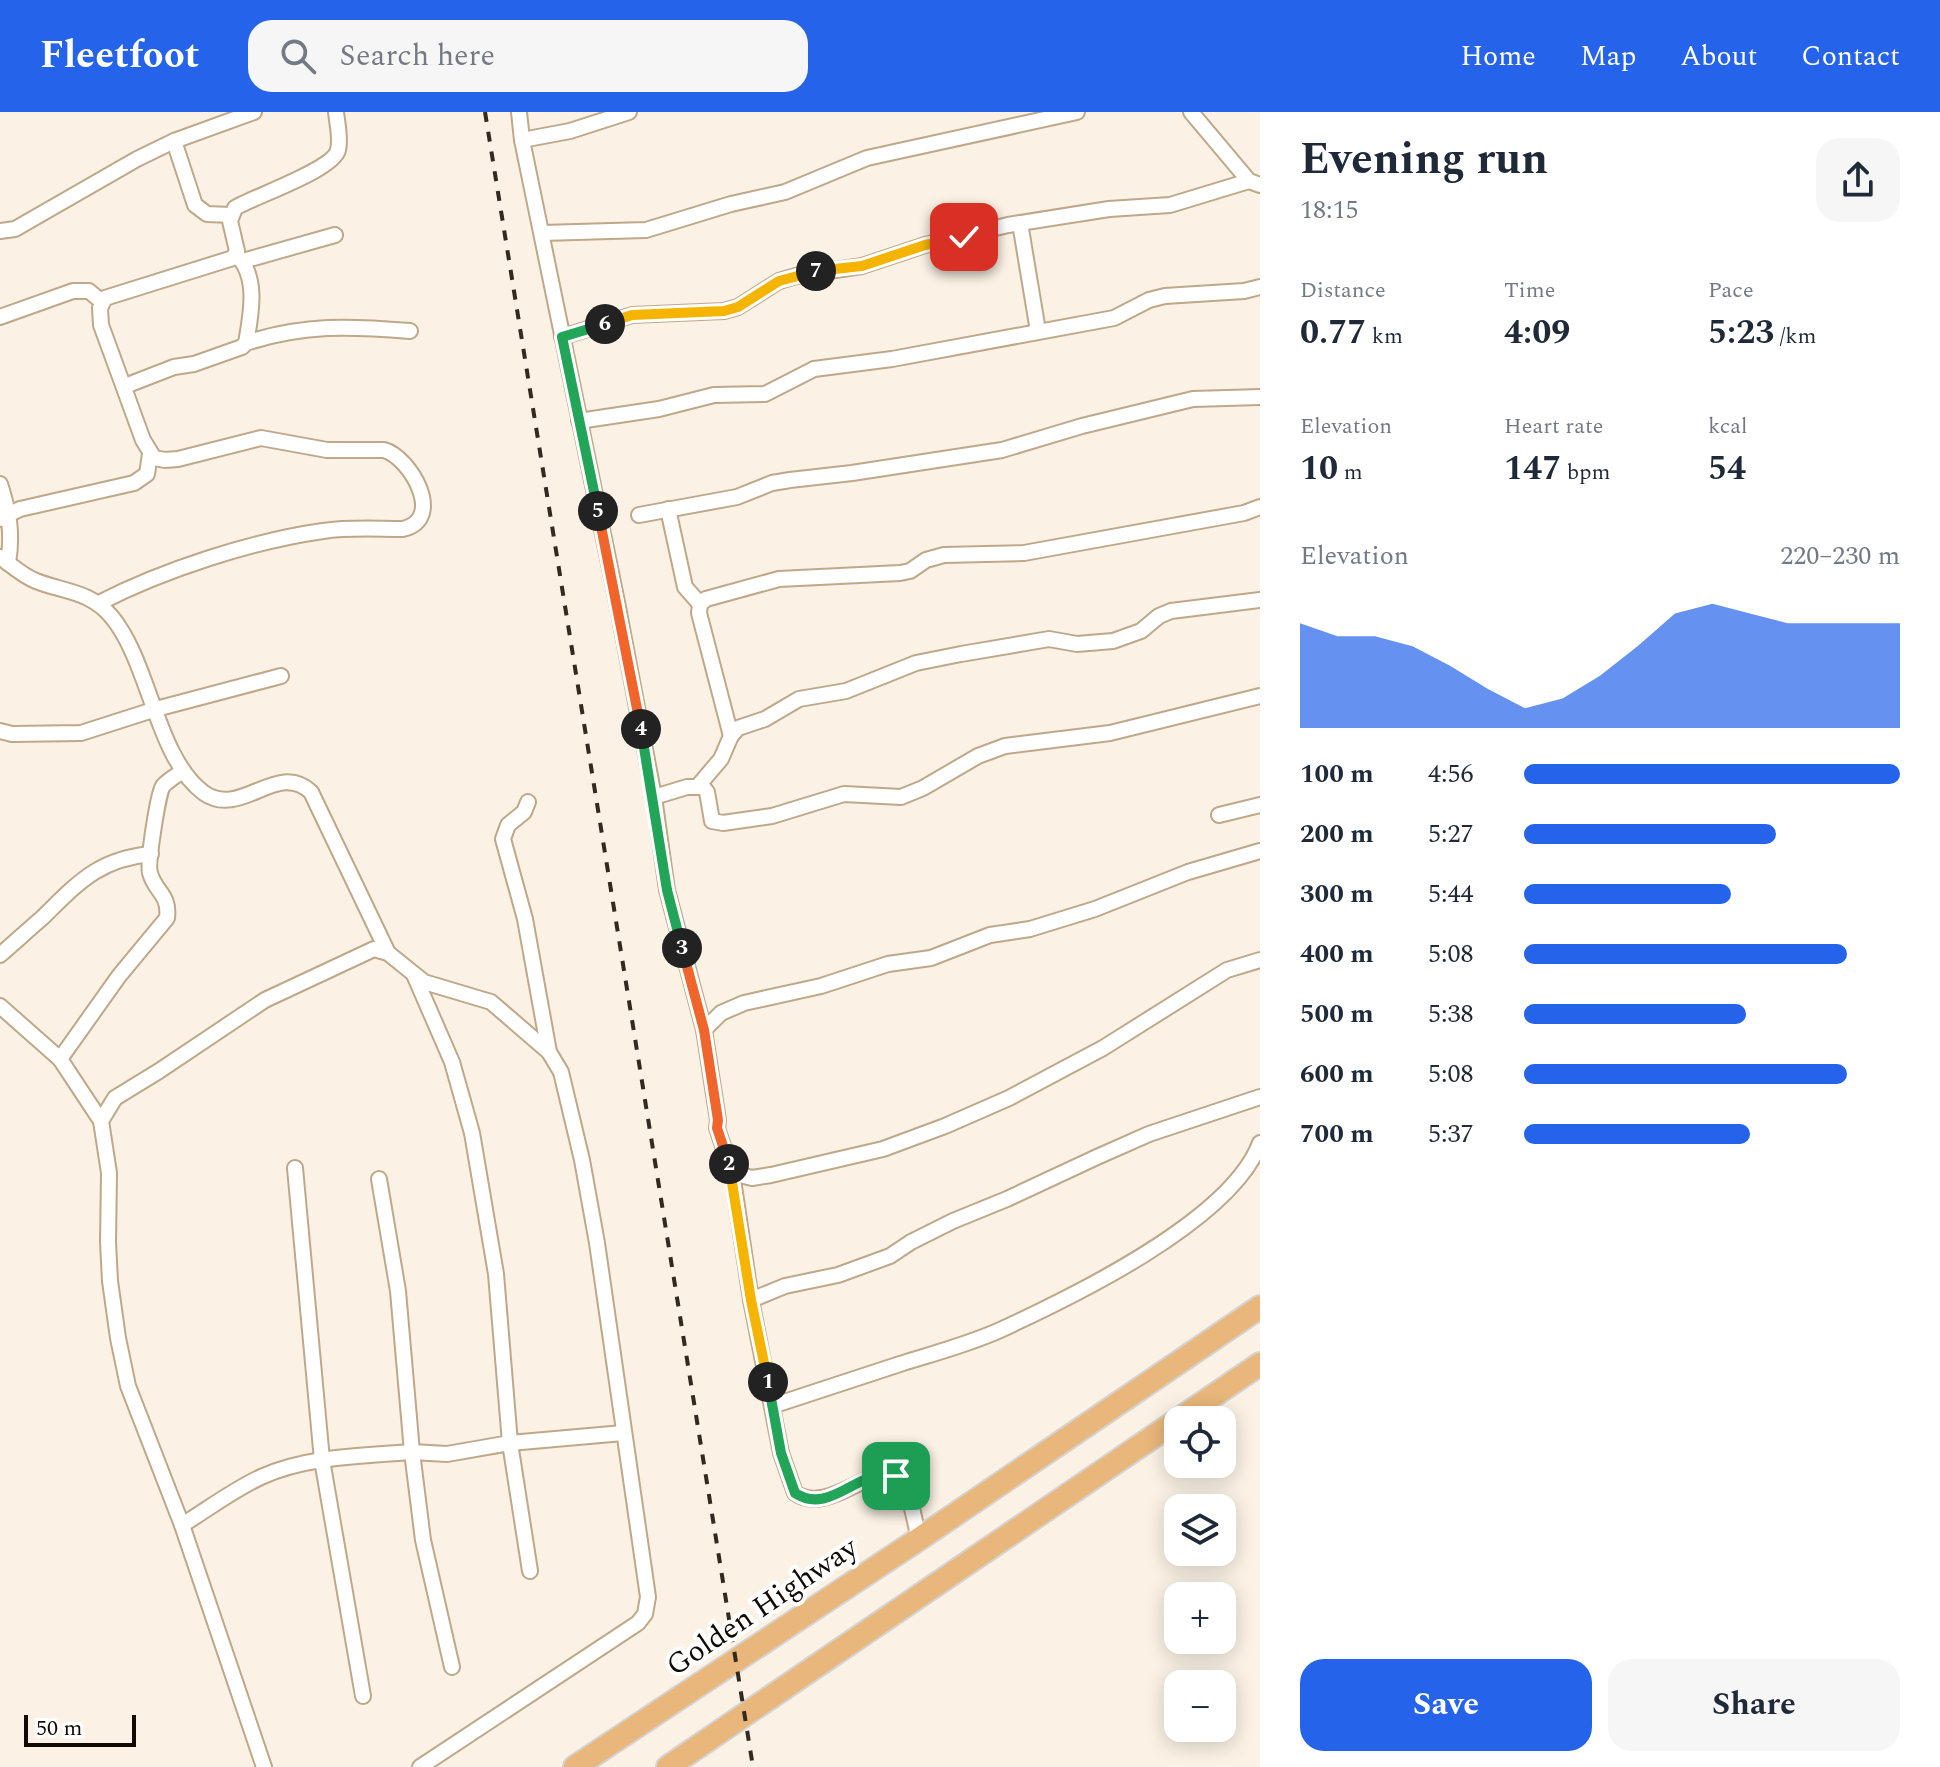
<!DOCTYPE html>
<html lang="en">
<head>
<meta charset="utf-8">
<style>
  :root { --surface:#fff; --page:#f6f6f7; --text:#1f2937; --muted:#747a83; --accent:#2563eb }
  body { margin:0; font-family:Spectral,serif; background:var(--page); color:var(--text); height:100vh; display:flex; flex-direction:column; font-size:30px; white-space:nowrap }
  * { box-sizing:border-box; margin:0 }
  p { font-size:26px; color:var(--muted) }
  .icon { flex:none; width:44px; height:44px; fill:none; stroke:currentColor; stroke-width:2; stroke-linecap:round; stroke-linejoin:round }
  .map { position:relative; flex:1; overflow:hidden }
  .sheet { display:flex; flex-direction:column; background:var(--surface); width:680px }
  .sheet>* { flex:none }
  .tools { position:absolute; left:1164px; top:1294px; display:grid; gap:16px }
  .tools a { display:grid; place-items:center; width:72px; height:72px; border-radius:16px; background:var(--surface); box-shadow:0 4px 20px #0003; font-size:40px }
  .scale { position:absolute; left:24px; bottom:20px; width:112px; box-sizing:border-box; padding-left:8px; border:4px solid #120a02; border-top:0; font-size:22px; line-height:28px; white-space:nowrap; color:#120a02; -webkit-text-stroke:6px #fff; paint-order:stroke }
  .pin { position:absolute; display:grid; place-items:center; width:68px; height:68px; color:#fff; margin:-34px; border-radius:16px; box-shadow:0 4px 12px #0006 }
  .km { position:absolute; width:40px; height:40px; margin:-20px; border-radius:50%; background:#222; color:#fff; font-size:22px; line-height:40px; text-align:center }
  .round { display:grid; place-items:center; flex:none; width:84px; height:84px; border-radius:24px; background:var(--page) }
  .overview { display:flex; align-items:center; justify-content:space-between; height:136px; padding:0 40px }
  h1 { font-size:44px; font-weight:700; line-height:60px }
  .figures { display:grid; grid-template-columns:repeat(3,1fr); gap:12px; height:136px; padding:8px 40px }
  .figures div { display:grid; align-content:center }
  .figures b { font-size:34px; font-weight:700 }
  .figures small { font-size:22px; font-weight:400 }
  .figures p { font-size:22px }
  .chart { height:224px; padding:16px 40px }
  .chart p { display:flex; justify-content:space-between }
  .chart svg { width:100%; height:144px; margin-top:8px; fill:var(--accent); opacity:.7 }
  .cta { display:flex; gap:16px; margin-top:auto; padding:16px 40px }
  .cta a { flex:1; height:92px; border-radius:24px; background:var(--accent); color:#fff; font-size:32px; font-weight:700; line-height:92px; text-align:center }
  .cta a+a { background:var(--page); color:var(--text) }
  ul { padding:0 40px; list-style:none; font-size:26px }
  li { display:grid; grid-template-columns:128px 96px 1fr; align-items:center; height:60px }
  li i { height:20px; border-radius:10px; background:var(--accent) }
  header { display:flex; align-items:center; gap:48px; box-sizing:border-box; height:112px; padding:0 40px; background:var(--accent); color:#fff }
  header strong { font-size:38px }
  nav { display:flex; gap:44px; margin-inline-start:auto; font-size:28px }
  .search { width:560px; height:72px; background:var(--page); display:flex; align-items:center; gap:20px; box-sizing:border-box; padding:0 28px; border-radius:24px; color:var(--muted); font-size:30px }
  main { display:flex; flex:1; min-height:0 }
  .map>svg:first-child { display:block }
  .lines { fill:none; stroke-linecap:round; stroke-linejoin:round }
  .street-casing { stroke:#bea889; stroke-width:18 }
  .primary-casing { stroke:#d4d3d1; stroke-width:26 }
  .street { stroke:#fff; stroke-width:14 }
  .primary { stroke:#e9b77b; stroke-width:22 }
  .rail { stroke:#322a21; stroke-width:4; stroke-dasharray:10 10; stroke-linecap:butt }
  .split-1-casing { stroke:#fff; stroke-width:16 }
  .split-2-casing { stroke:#fff; stroke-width:16 }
  .split-3-casing { stroke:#fff; stroke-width:16 }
  .split-4-casing { stroke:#fff; stroke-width:16 }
  .split-5-casing { stroke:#fff; stroke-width:16 }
  .split-6-casing { stroke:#fff; stroke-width:16 }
  .split-7-casing { stroke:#fff; stroke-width:16 }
  .split-8-casing { stroke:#fff; stroke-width:16 }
  .split-1 { stroke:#22a559; stroke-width:10 }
  .split-2 { stroke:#f5b400; stroke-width:10 }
  .split-3 { stroke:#f0652b; stroke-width:10 }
  .split-4 { stroke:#22a559; stroke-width:10 }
  .split-5 { stroke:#f0652b; stroke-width:10 }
  .split-6 { stroke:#22a559; stroke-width:10 }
  .split-7 { stroke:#f5b400; stroke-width:10 }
  .split-8 { stroke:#f5b400; stroke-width:10 }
  .labels { text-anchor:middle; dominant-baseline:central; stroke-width:8; stroke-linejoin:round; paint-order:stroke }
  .street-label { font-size:30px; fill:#120a02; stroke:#fff }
</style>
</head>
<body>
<header>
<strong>Fleetfoot</strong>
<div class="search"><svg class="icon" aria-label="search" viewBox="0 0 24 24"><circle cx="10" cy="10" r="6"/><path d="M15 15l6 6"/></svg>Search here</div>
<nav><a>Home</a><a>Map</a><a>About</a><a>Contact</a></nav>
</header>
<main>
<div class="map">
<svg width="1260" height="1655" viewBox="0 0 1260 1655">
  <rect width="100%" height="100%" fill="#fbf2e5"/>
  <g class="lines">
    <defs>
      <g id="street">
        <path d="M519,0L522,28L617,490L654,685L667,778L704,918L718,1008L717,1016L732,1061L752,1066L771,1063L883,1037L945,1014L1009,986L1103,936L1227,858L1260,848"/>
        <path d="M1191,0L1249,69L1260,73"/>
        <path d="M522,28L570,19L629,0"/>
        <path d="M174,29L195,93L207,102L231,103"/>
        <path d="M1020,111L1038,219"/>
        <path d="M0,119L15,117L137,47L174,29L254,0"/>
        <path d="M542,121L646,118L731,92L785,80L867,46L1077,0"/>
        <path d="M243,149L335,123"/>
        <path d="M0,205L73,179H89L102,190"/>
        <path d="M562,225L632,203L724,199L738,195L779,169L796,164L862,154L925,133L1008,113L1109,97L1170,93L1249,69"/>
        <path d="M246,231C304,212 350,214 410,219"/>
        <path d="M125,274L174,255L194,252L242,235L246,231C251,202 259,165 236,142"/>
        <path d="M579,309L659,297L714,283L765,282L814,257L892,247L1114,206L1149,188L1165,184L1244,179L1260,175"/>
        <path d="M0,372C9,400 13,422 8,451"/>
        <path d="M668,397L685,475L700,492"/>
        <path d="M639,403L737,385L772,371L790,368L852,361L1002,338L1082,314L1193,287L1260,285"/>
        <path d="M0,407L20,397L134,371L147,362L150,342"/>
        <path d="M0,445C11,453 23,464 36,469C64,480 90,479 111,504C150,550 156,646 204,681C241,707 277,648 311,680L388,841"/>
        <path d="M99,491C163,458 252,429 323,419C349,415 377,417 403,417C446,407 410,345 384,338H327L261,326L178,347L165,348L154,346L143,328L101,213L100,196L105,186L233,146L237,139L230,109L235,96C255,84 333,58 338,38C341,26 337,11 336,0"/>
        <path d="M0,619L12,622L81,621L156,597L281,564"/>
        <path d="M731,624L699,501L700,492L706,487L779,467L900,461L910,459L926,448L944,443L1024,441L1244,401L1260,395"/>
        <path d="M698,674L721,647L731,624L738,616L765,607L799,587L846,579L916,551L961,542L1049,527L1077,532L1113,529L1141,519L1159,504L1171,499L1260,488"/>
        <path d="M654,685L687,675H703L707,680L712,709L723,711L772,704L844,682L901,685L923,676L978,644L1005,634L1110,621L1260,584"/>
        <path d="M528,690L524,700L508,713L503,727L525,807L549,940"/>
        <path d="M1219,703L1260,693"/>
        <path d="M0,843C14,831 28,818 42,806C78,771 98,747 151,742"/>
        <path d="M415,865L452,950L472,1021L496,1162L510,1331L530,1459"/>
        <path d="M0,894L60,947L101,1009"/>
        <path d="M704,918L721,901L744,891L821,874L888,852L931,846L990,823L1030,817L1095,797L1188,760L1260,739"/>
        <path d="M60,947L119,864L167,806C170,782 155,780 150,761C147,752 158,681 163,674C168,668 177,663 183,659"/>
        <path d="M295,1056L322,1348L363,1584"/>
        <path d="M732,1061L751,1188"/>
        <path d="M379,1067L398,1179L412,1340L447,1342L510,1331L623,1321"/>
        <path d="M772,1294C815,1280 857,1266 900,1252C932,1242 966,1233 998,1219C1072,1185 1231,1109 1260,1031"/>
        <path d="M182,1413C208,1397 233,1378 261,1365C307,1344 363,1344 412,1340L423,1428L452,1555"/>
        <path d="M919,1427C915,1412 910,1377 900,1367C878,1344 831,1405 795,1381L781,1341L751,1188L785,1174L838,1163L890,1144L911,1130L953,1109L1007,1087L1097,1045L1149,1022L1260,985"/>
        <path d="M264,1655L182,1413L128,1274L118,1226L110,1169L108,1130L109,1061L101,1009L115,986L159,959L265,888L374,837L388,841L424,870L491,890L549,940L561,960L582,1048L597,1131L648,1485L645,1502L638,1511L420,1655"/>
      </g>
      <g id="primary">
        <path d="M575,1655L919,1427L1260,1195"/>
        <path d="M668,1655L1260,1252"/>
      </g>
    </defs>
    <use href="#street" class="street-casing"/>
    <use href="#primary" class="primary-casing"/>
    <use href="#street" class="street"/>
    <use href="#primary" class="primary"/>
    <path class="rail" d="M485,0L753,1655"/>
  </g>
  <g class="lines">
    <defs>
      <path id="split-1" d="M768,1270L781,1341L795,1381C831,1405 860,1353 896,1364"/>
      <path id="split-2" d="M729,1052L751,1188L768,1270"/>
      <path id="split-3" d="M682,836L704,918L718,1008L717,1016L729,1052"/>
      <path id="split-4" d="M641,617L667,778L682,836"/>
      <path id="split-5" d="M598,399L641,617"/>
      <path id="split-6" d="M598,399L562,225L605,212"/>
      <path id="split-7" d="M605,212L632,203L724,199L738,195L779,169L816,159"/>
      <path id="split-8" d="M816,159L862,154L925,133L964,125"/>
    </defs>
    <use href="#split-1" class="split-1-casing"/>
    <use href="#split-2" class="split-2-casing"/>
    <use href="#split-3" class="split-3-casing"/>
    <use href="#split-4" class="split-4-casing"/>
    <use href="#split-5" class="split-5-casing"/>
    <use href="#split-6" class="split-6-casing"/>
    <use href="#split-7" class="split-7-casing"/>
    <use href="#split-8" class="split-8-casing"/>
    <use href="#split-1" class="split-1"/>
    <use href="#split-2" class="split-2"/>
    <use href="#split-3" class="split-3"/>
    <use href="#split-4" class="split-4"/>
    <use href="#split-5" class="split-5"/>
    <use href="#split-6" class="split-6"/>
    <use href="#split-7" class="split-7"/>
    <use href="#split-8" class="split-8"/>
  </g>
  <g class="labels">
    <g class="street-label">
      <text transform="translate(762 1495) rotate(-34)">Golden Highway</text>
    </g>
  </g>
</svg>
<div class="tools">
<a><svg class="icon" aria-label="locate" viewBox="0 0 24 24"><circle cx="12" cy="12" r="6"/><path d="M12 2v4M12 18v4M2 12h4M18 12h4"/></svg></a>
<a><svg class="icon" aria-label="layers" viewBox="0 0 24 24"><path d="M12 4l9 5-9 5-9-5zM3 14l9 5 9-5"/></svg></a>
<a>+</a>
<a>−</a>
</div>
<div class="scale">50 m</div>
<div class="pin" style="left:896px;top:1364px;background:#1e9e55"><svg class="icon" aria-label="arrive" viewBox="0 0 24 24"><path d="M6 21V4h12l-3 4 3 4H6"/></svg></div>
<div class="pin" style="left:964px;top:125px;background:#d93025"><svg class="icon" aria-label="check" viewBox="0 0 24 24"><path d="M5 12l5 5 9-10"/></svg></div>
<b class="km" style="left:768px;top:1270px">1</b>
<b class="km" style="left:729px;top:1052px">2</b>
<b class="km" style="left:682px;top:836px">3</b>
<b class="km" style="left:641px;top:617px">4</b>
<b class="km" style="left:598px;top:399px">5</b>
<b class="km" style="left:605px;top:212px">6</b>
<b class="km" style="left:816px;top:159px">7</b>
</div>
<section class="sheet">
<div class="overview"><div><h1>Evening run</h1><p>18:15</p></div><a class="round"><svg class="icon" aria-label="share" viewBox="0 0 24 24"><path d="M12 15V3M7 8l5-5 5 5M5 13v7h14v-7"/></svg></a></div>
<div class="figures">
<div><p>Distance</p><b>0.77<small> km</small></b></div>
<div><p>Time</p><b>4:09</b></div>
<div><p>Pace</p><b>5:23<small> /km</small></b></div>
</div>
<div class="figures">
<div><p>Elevation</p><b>10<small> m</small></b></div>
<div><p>Heart rate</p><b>147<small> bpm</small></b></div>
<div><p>kcal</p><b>54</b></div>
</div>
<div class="chart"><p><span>Elevation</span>220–230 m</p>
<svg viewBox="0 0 160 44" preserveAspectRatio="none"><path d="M0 44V12L10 16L20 16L30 19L40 25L50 32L60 38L70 35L80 28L90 19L100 9L110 6L120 9L130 12L140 12L150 12L160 12V44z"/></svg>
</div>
<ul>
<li><b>100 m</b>4:56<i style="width:100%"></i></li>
<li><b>200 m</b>5:27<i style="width:67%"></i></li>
<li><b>300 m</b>5:44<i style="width:55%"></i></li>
<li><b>400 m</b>5:08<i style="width:86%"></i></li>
<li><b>500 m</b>5:38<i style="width:59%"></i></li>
<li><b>600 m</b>5:08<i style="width:86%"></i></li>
<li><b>700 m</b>5:37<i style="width:60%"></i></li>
</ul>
<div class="cta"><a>Save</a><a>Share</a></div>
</section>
</main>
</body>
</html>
